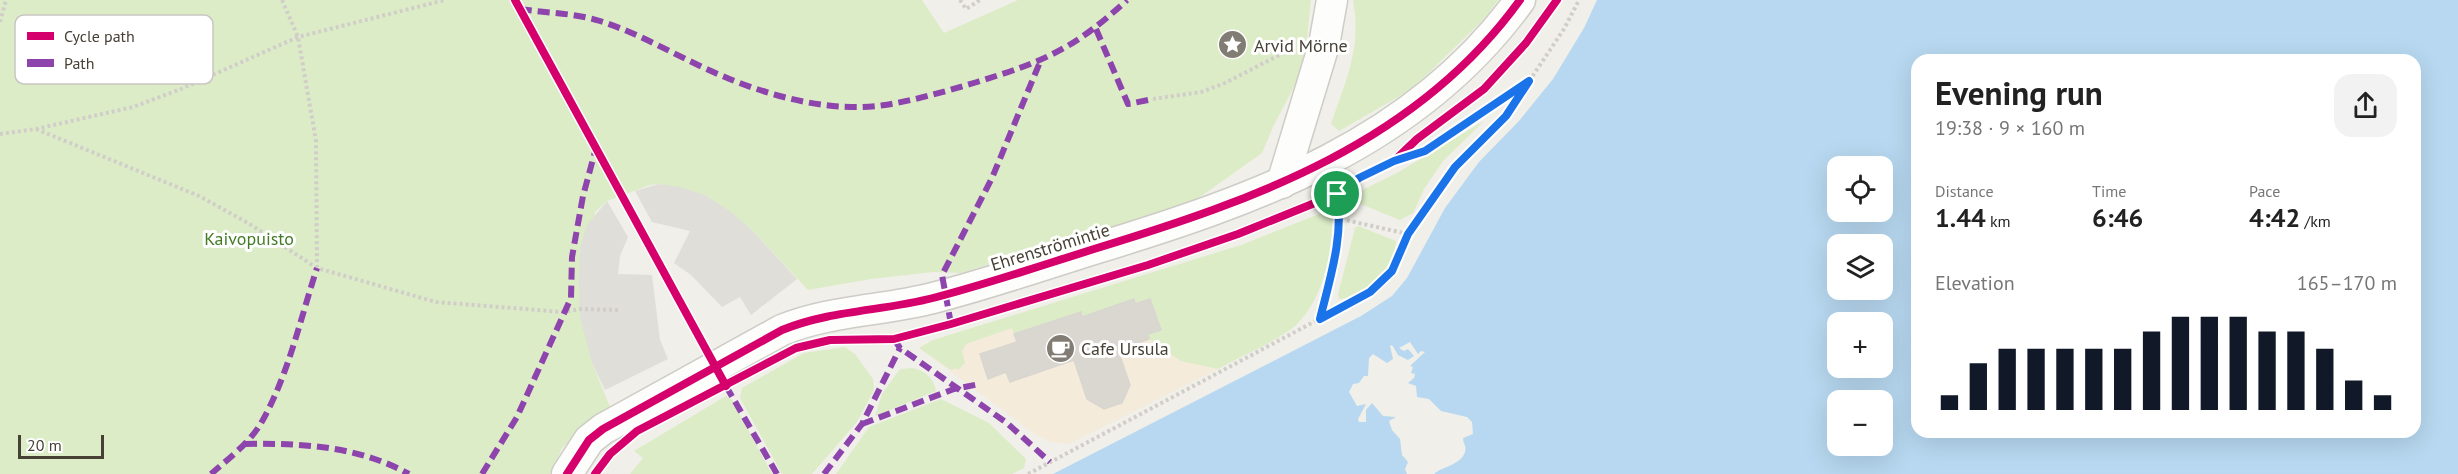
<!DOCTYPE html>
<html lang="en">
<head>
<meta charset="utf-8">
<style>
  :root { --surface:#fff; --page:#f2f2f2; --text:#222; --muted:#767676; --accent:#111827 }
  body { margin:0; font-family:"PT Sans",sans-serif; background:var(--page); color:var(--text); height:100vh; display:flex; flex-direction:column; font-size:22px; white-space:nowrap }
  * { box-sizing:border-box; margin:0 }
  p { font-size:20px; color:var(--muted) }
  .icon { flex:none; width:33px; height:33px; fill:none; stroke:currentColor; stroke-width:2; stroke-linecap:round; stroke-linejoin:round }
  .map { position:relative; flex:1; overflow:hidden }
  .details { position:absolute; left:1911px; top:54px; width:510px; height:384px; display:flex; flex-direction:column; background:var(--surface); border-radius:18px; box-shadow:0 6px 24px #0002 }
  .details>* { flex:none }
  .tools { position:absolute; left:1827px; top:156px; display:grid; gap:12px }
  .tools a { display:grid; place-items:center; width:66px; height:66px; border-radius:12px; background:var(--surface); box-shadow:0 6px 24px #0002; font-size:30px }
  .scale { position:absolute; left:18px; bottom:15px; width:86px; box-sizing:border-box; padding-left:6px; border:3px solid #464035; border-top:0; font-size:16px; line-height:21px; white-space:nowrap; color:#464035; -webkit-text-stroke:4px #fff; paint-order:stroke }
  .pin { position:absolute; display:grid; place-items:center; width:51px; height:51px; color:#fff; margin:-26px; border:3px solid #fff; border-radius:50%; box-shadow:0 2px 6px #0007 }
  .round { display:grid; place-items:center; flex:none; width:63px; height:63px; border-radius:18px; background:var(--page) }
  .summary { display:flex; align-items:center; justify-content:space-between; height:102px; padding:0 24px }
  h1 { font-size:33px; font-weight:800; line-height:45px }
  .stats { display:grid; grid-template-columns:repeat(3,1fr); gap:9px; height:102px; padding:6px 24px }
  .stats div { display:grid; align-content:center }
  .stats b { font-size:26px; font-weight:800 }
  .stats small { font-size:16px; font-weight:400 }
  .stats p { font-size:16px }
  .chart { height:168px; padding:12px 24px }
  .chart p { display:flex; justify-content:space-between }
  .chart svg { width:100%; height:108px; margin-top:6px; stroke:var(--accent); stroke-width:6 }
  .map>svg:first-child { display:block }
  .commercial { fill:#f4ebdb }
  .green { fill:#dcecc7 }
  .parking { fill:#dfded9 }
  .water { fill:#b7d8f0; fill-rule:evenodd }
  .building { fill:#dad7d1; stroke:#d8d6cf; stroke-width:1.5 }
  .lines { fill:none; stroke-linecap:round; stroke-linejoin:round }
  .minor-casing { stroke:#ceccc6; stroke-width:33 }
  .path { stroke:#d1ceca; stroke-width:4; stroke-dasharray:3 3; stroke-linecap:butt }
  .minor { stroke:#fdfdfc; stroke-width:30 }
  .quiet { stroke:#8e44ad; stroke-width:6; stroke-dasharray:12 6; stroke-linecap:butt }
  .cycleway-casing { stroke:#fff; stroke-width:11 }
  .cycleway { stroke:#d6006c; stroke-width:8 }
  .route-casing { stroke:#fff; stroke-width:12 }
  .route { stroke:#1a73e8; stroke-width:8 }
  .labels { text-anchor:middle; dominant-baseline:central; stroke-width:6; stroke-linejoin:round; paint-order:stroke }
  .poi-label { font-size:18px; fill:#464035; stroke:#fff; text-anchor:start }
  .park-label { font-size:18px; fill:#437b25; stroke:#fff }
  .street-label { font-size:18px; fill:#464035; stroke:#fff }
  .key { fill:#fff; stroke:#c8c6c2; stroke-width:1.5 }
  .key-label { font-size:16px; fill:#464035 }
</style>
</head>
<body>
<div class="map">
<svg width="2458" height="474" viewBox="0 0 2458 474">
  <rect width="100%" height="100%" fill="#f0efe9"/>
  <path class="commercial" d="M1152,273L1202,366L1218,369L1069,444L1050,442L1036,435L919,348L933,340Z"/>
  <g class="green">
    <path d="M0,0H922L944,33L1018,0H1311L1304,68L1273,127L1262,153L1190,204L960,273L933,272L871,279L808,290L752,230L705,195L659,184L650,185L607,201L595,212L592,363L610,407L562,448L550,474H0Z"/>
    <path d="M1353,0H1498L1484,19L1412,89L1339,131L1331,124C1346,80 1362,48 1353,0Z"/>
    <path d="M1484,121L1443,161L1424,189L1413,213L1400,220L1351,200L1358,192L1397,173Z"/>
    <path d="M1332,209C1334,246 1324,300 1295,326C1276,342 1241,356 1218,369L1181,361L1149,339L1150,299L1135,304L1134,300L1082,317L1080,312L1014,334L1012,328L966,344L962,351L965,363L958,370L956,368L951,370L919,348L933,340L1241,245Z"/>
    <path d="M1358,226L1396,241C1394,267 1367,299 1339,299L1338,294L1355,228Z"/>
    <path d="M845,347L855,354L873,379L874,390L857,422L812,474H782L740,398L742,388L804,353Z"/>
    <path d="M913,368C926,372 933,377 936,391L875,416L882,394L900,369Z"/>
    <path d="M726,396L732,400L772,474H630L643,458L634,451Z"/>
    <path d="M941,399L989,423L1026,459L1024,468L1012,474H836L869,427Z"/>
  </g>
  <g class="parking">
    <path d="M659,184L680,187L705,195L731,212L752,230L797,279L751,315L740,297L722,307L691,275L674,263L690,231L652,222L635,191Z"/>
    <path d="M607,201L628,237L620,256L618,274L652,275L660,340L668,359L605,390L592,363L580,317L579,282L580,248L587,225Z"/>
  </g>
  <path class="water" d="M1597,0H2458V474H1434C1443,466 1461,465 1465,452C1467,447 1463,443 1463,438L1473,434L1472,422L1467,417L1441,411L1429,399L1417,397L1416,386L1408,383L1414,378L1415,374L1411,373L1413,367L1410,366L1425,352L1421,351L1418,354L1410,342L1399,348L1404,351L1408,349L1414,356L1408,360L1398,355L1392,345L1390,346L1393,359L1387,363L1373,354L1369,358L1368,376H1364L1359,383L1353,384L1349,392L1357,406L1366,404L1358,419L1359,422H1366V410L1372,403L1383,416L1396,417L1389,421L1392,430L1400,439L1402,455L1408,462L1405,469L1407,474H1053L1361,316L1392,296L1407,278L1445,208L1479,162L1519,121L1553,79L1584,28ZM1917,60H2415V432H1917ZM1838,166H1882V212H1838ZM1838,244H1882V290H1838ZM1838,322H1882V368H1838ZM1838,400H1882V446H1838Z"/>
  <path class="building" d="M1134,299L1135,304L1150,299L1161,330L1148,334L1149,339L1118,350L1130,385L1122,403L1104,409L1087,399L1074,360L1010,382L1006,372L988,379L980,354L1017,342L1014,334L1081,312L1082,317Z"/>
  <g class="lines">
    <defs>
      <g id="minor">
        <path d="M1282,183L1324,45L1332,0"/>
        <path d="M567,474L589,440L603,429L782,330C831,310 883,311 933,298C987,284 1040,266 1094,249C1255,200 1417,143 1520,0"/>
      </g>
    </defs>
    <use href="#minor" class="minor-casing"/>
    <g class="path">
      <path d="M282,0L298,37L316,141L317,267"/>
      <path d="M960,0L966,9L980,0"/>
      <path d="M0,22L6,0"/>
      <path d="M1153,99L1201,92L1225,83L1293,48"/>
      <path d="M36,129L199,196L248,223L317,268L436,302L563,312L580,309L619,310"/>
      <path d="M0,134L36,129L133,107L181,89L298,37L445,0"/>
      <path d="M1394,161L1425,151L1526,83"/>
      <path d="M1341,219L1408,234"/>
      <path d="M1320,318L1341,219L1337,194"/>
      <path d="M1028,474L1370,292L1392,271L1408,234L1455,167L1506,116L1564,29L1579,0"/>
    </g>
    <use href="#minor" class="minor"/>
    <g class="quiet">
      <path d="M520,9C546,13 575,13 600,21C644,35 683,60 725,77C772,97 833,113 885,105C916,100 947,91 977,82C1045,61 1074,49 1127,0"/>
      <path d="M1096,29L1128,104L1153,99"/>
      <path d="M951,324L942,275L992,178L1040,62"/>
      <path d="M894,339L900,348L1007,423L1050,462"/>
      <path d="M726,386L777,474"/>
      <path d="M862,424L954,389L980,384"/>
      <path d="M245,444C302,443 358,446 409,474"/>
      <path d="M211,474C228,459 248,444 260,425C288,377 300,320 317,268"/>
      <path d="M482,474L517,417L571,298L572,257L583,196L596,148"/>
      <path d="M824,474L862,424L900,348"/>
    </g>
    <defs>
      <g id="cycleway">
        <path d="M515,0L726,386"/>
        <path d="M567,474L589,440L603,429L782,330C831,310 883,311 933,298C987,284 1040,266 1094,249C1255,200 1417,143 1520,0"/>
        <path d="M595,474L610,454L637,431L796,348L830,340L894,339L951,324L1148,265L1238,234L1337,194L1359,178L1394,161L1417,139L1484,89L1526,43L1557,0"/>
      </g>
    </defs>
    <use href="#cycleway" class="cycleway-casing"/>
    <use href="#cycleway" class="cycleway"/>
  </g>
  <g class="lines">
    <defs>
      <path id="route" d="M1529,81L1506,116L1455,167L1408,234L1392,271L1370,292L1320,319C1330,278 1344,236 1337,194L1359,178L1394,161L1425,151Z"/>
    </defs>
    <use href="#route" class="route-casing"/>
    <use href="#route" class="route"/>
  </g>
  <defs>
    <symbol id="sight-disc" viewBox="-11 -11 22 22"><circle r="9.5" fill="#827d74" stroke="#fff"/><path d="M0-6L1.8-2.2L6-1.7L2.9 1.2L3.7 5.4L0 3.3L-3.7 5.4L-2.9 1.2L-6-1.7L-1.8-2.2Z" fill="#fff"/></symbol>
    <symbol id="cafe-disc" viewBox="-11 -11 22 22"><circle r="9.5" fill="#827d74" stroke="#fff"/><path d="M-5.5-4.5H6V0H3Q3 3.5 0 3.5H-2.5Q-5.5 3.5-5.5 0ZM3-3.2v2h1.7v-2ZM-6 4.5H4V6H-6Z" fill="#fff"/></symbol>
  </defs>
  <g fill-rule="evenodd">
    <use href="#sight-disc" x="1216" y="28" width="33" height="33"/>
    <use href="#cafe-disc" x="1044" y="332" width="33" height="33"/>
  </g>
  <g class="labels">
    <g class="poi-label">
      <text x="1254" y="45">Arvid Mörne</text>
      <text x="1081" y="348">Cafe Ursula</text>
    </g>
    <g class="park-label">
      <text x="249" y="238">Kaivopuisto</text>
    </g>
    <g class="street-label">
      <text transform="translate(1050 247) rotate(-17)">Ehrenströmintie</text>
    </g>
  </g>
  <rect x="15" y="15" width="198" height="69" rx="9" class="key"/>
  <rect x="27" y="32" width="27" height="8" fill="#d6006c"/>
  <rect x="27" y="59" width="27" height="8" fill="#8e44ad"/>
  <g class="key-label">
    <text x="64" y="42">Cycle path</text>
    <text x="64" y="69">Path</text>
  </g>
</svg>
<div class="tools">
<a><svg class="icon" aria-label="locate" viewBox="0 0 24 24"><circle cx="12" cy="12" r="6"/><path d="M12 2v4M12 18v4M2 12h4M18 12h4"/></svg></a>
<a><svg class="icon" aria-label="layers" viewBox="0 0 24 24"><path d="M12 4l9 5-9 5-9-5zM3 14l9 5 9-5"/></svg></a>
<a>+</a>
<a>−</a>
</div>
<div class="scale">20 m</div>
<div class="pin" style="left:1337px;top:194px;background:#1e9e55"><svg class="icon" aria-label="arrive" viewBox="0 0 24 24"><path d="M6 21V4h12l-3 4 3 4H6"/></svg></div>
<section class="details">
<div class="summary"><div><h1>Evening run</h1><p>19:38 · 9 × 160 m</p></div><a class="round"><svg class="icon" aria-label="share" viewBox="0 0 24 24"><path d="M12 15V3M7 8l5-5 5 5M5 13v7h14v-7"/></svg></a></div>
<div class="stats">
<div><p>Distance</p><b>1.44<small> km</small></b></div>
<div><p>Time</p><b>6:46</b></div>
<div><p>Pace</p><b>4:42<small> /km</small></b></div>
</div>
<div class="chart"><p><span>Elevation</span>165–170 m</p>
<svg viewBox="0 0 160 44" preserveAspectRatio="none"><path d="M5 44V38M15 44V25M25 44V19M35 44V19M45 44V19M55 44V19M65 44V19M75 44V12M85 44V6M95 44V6M105 44V6M115 44V12M125 44V12M135 44V19M145 44V32M155 44V38"/></svg>
</div>
</section>
</div>
</body>
</html>
